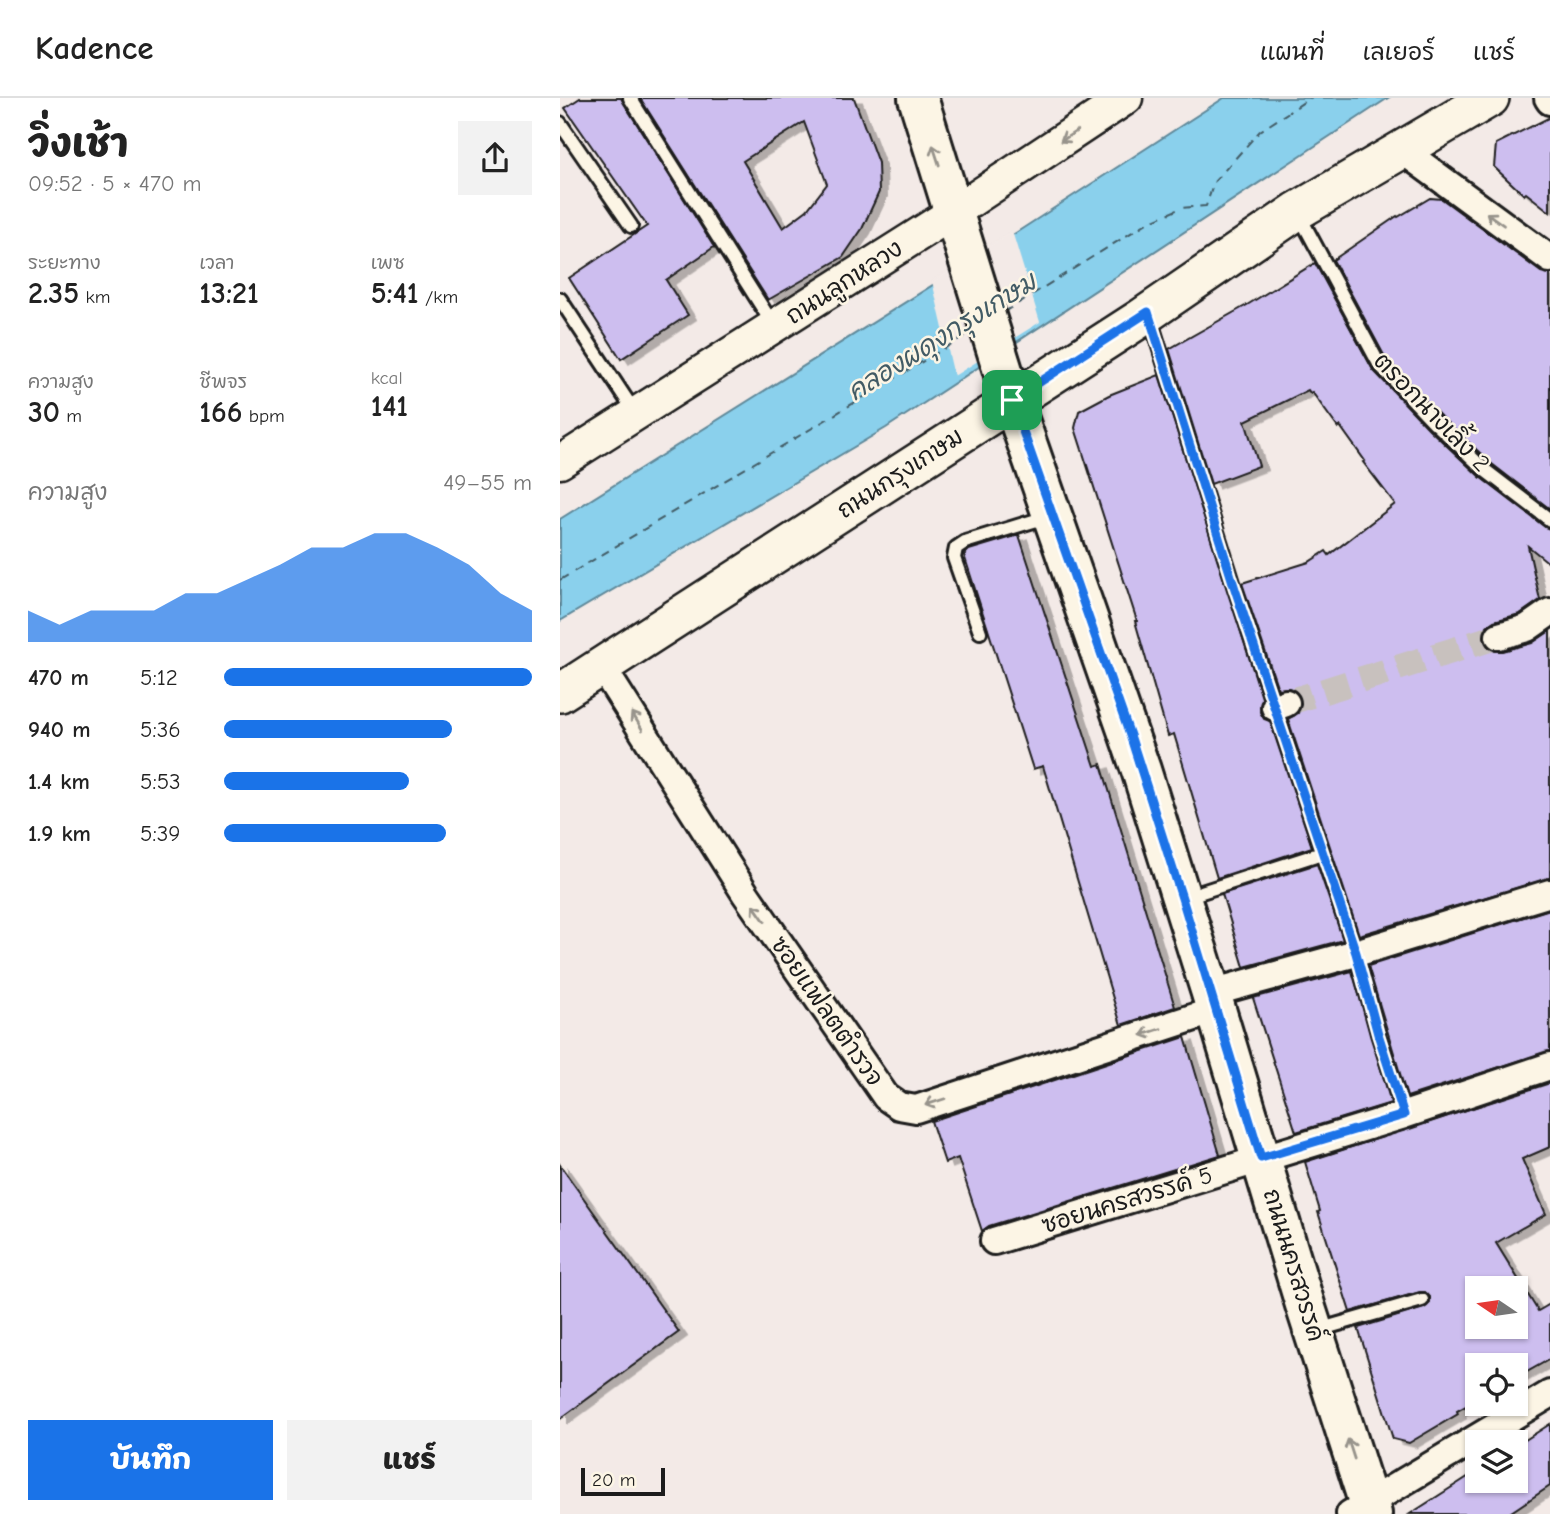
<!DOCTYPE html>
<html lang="th">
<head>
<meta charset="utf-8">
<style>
  :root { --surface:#fff; --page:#f2f2f2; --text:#222; --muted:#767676; --line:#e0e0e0; --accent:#1a73e8 }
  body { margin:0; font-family:"Comic Neue","Playpen Sans Thai",sans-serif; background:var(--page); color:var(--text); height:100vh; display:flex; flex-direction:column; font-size:26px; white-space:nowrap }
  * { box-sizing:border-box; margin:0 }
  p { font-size:23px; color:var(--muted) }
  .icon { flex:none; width:38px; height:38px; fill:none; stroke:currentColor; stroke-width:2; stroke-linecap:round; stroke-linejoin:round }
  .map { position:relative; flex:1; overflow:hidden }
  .panel { display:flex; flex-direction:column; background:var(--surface); width:560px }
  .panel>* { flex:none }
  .needle { width:46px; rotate:283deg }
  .tools { position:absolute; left:905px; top:1178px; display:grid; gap:14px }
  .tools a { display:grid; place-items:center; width:63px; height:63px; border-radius:0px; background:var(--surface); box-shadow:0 2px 5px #0004; font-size:35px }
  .scale { position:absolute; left:21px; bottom:18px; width:84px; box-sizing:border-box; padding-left:7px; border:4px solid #1c1c1c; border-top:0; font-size:19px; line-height:24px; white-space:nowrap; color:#1c1c1c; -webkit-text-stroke:5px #fcf5e5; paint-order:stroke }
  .pin { position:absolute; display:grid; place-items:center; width:60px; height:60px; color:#fff; margin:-30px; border-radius:14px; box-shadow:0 4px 10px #0006 }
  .round { display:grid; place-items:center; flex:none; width:74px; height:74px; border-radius:0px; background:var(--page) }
  .head { display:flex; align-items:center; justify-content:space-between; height:119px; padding:0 28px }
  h1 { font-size:38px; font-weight:800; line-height:52px }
  .metrics { display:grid; grid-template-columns:repeat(3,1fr); gap:10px; height:119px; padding:7px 28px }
  .metrics div { display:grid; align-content:center }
  .metrics b { font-size:30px; font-weight:800 }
  .metrics small { font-size:19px; font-weight:400 }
  .metrics p { font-size:19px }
  .chart { height:196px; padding:14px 28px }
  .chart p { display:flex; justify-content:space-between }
  .chart svg { width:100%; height:126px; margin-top:7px; fill:var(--accent); opacity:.7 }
  .action { display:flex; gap:14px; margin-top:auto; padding:14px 28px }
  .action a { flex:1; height:80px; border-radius:0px; background:var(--accent); color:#fff; font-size:28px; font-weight:800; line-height:80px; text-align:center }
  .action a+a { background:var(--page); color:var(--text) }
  ul { padding:0 28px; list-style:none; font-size:23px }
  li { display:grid; grid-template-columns:112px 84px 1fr; align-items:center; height:52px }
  li i { height:18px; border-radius:9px; background:var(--accent) }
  header { display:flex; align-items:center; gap:42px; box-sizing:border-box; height:98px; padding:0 35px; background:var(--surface); border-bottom:2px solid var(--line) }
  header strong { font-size:33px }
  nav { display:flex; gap:38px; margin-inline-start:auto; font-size:24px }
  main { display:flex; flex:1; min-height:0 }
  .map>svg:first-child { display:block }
  .water { fill:#8ad0ec; stroke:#5e8899; stroke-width:2 }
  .pier { fill:#f3eae7 }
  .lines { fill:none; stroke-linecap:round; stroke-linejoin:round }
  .ferry { stroke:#425b65; stroke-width:2; stroke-dasharray:9 7; stroke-linecap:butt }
  .building { fill:#cdbeef; stroke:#1c1c1c; stroke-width:2; fill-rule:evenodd; filter:url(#shadow) }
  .minor-tunnel { stroke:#c8c1be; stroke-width:26; stroke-dasharray:26 13; stroke-linecap:butt }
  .service-casing { stroke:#1c1c1c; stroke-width:18 }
  .minor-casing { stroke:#1c1c1c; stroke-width:32 }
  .tertiary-casing { stroke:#1c1c1c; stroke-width:37 }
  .secondary-casing { stroke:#1c1c1c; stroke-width:42 }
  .primary-casing { stroke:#1c1c1c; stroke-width:44 }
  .service { stroke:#fcf5e5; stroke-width:12 }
  .minor { stroke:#fcf5e5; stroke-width:26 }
  .tertiary { stroke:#fcf5e5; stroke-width:32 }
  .secondary { stroke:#fcf5e5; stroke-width:37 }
  .primary { stroke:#fcf5e5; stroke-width:38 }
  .oneway { stroke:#97938b }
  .route-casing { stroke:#fff; stroke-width:14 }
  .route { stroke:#1a73e8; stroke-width:9 }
  .labels { text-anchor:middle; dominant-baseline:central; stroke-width:5; stroke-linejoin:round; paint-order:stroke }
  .street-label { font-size:24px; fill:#1c1c1c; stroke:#fcf5e5 }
  .water-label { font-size:26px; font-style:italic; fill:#425b65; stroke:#fcf5e5 }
</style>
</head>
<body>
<header>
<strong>Kadence</strong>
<nav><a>แผนที่</a><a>เลเยอร์</a><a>แชร์</a></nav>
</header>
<main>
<section class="panel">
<div class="head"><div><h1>วิ่งเช้า</h1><p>09:52 · 5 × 470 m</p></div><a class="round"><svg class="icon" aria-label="share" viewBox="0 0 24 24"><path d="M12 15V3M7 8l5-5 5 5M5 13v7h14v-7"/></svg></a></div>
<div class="metrics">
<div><p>ระยะทาง</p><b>2.35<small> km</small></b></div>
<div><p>เวลา</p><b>13:21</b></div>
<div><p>เพซ</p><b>5:41<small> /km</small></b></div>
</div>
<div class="metrics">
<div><p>ความสูง</p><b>30<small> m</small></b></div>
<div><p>ชีพจร</p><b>166<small> bpm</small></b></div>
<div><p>kcal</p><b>141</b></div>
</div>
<div class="chart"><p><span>ความสูง</span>49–55 m</p>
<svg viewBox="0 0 160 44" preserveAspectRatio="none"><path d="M0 44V33L10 38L20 33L30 33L40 33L50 27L60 27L70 22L80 17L90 11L100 11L110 6L120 6L130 11L140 17L150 27L160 33V44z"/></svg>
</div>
<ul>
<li><b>470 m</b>5:12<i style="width:100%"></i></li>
<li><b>940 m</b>5:36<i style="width:74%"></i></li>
<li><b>1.4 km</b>5:53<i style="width:60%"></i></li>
<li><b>1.9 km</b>5:39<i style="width:72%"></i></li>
</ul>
<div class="action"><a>บันทึก</a><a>แชร์</a></div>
</section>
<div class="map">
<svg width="990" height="1416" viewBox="0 0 990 1416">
  <defs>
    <filter id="shadow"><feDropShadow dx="8" dy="4.5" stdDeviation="0" flood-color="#0004"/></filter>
  </defs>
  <rect width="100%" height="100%" fill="#f3eae7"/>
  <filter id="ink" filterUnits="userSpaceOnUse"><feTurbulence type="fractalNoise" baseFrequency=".0143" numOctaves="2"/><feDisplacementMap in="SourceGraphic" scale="14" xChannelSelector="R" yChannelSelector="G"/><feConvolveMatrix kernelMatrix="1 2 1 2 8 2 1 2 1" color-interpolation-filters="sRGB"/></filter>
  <g filter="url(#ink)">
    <path class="water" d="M664,0H828L326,330L0,523V421L454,136Z"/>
    <path class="pier" d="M452,133L480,224L394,278L372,183Z"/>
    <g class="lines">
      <g class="ferry">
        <path d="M444,214L587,125L621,110L646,108L654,84L700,33L750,0"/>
        <path d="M0,482L410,235"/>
      </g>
    </g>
    <g class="building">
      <path d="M20,0H61L154,149L106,182L128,217L61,261L9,180L87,128L5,10Z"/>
      <path d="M80,0H294L318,65L319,94L302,131L283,159L208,202ZM244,24L267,86L247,112L223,130L183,63Z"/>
      <path d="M990,19V114L966,95L964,97L934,69L936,46Z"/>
      <path d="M870,100L882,101L981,174L990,176V411L932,366L881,319L826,261L773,162L837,118L838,119Z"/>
      <path d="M755,165L813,272L869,331L920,379L985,429L990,431V466L968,448L980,502L960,516L934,523L927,528L924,535V543L928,549L935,553H943L972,545L990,533V780L799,837L728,621L738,615L742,607L741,600L737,593L729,590L718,591L682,485L749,464L766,453L769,457L835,406L803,364L805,363L780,328L778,330L752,294L750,295L748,292L685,323L699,368L651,386L609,251L687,207Z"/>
      <path d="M599,277L702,600L700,614L704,621L710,623L752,749L657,780L614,636L608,638L575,523H577L515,330L519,313L549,297Z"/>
      <path d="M459,437L535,668L541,666L615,909L561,927L483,668L473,671L404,457L409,452Z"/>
      <path d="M757,766L783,842L684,869L662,796Z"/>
      <path d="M990,811V953L847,999L808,868Z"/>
      <path d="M792,873L831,1005L736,1034L693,900Z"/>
      <path d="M625,939L660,1057L429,1128L422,1133L398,1060L385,1065L371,1023Z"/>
      <path d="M990,985V1049L962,1061L986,1116L936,1145L978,1213L990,1206V1261L956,1280V1267H917V1302L897,1313L898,1316L849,1345L833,1341L798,1230L864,1210L870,1205V1199L865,1194H860L790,1214L758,1114L760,1113L745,1064ZM917,1190H956V1228H917Z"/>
      <path d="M0,1067L119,1234L0,1321Z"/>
      <path d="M990,1326V1388L948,1416H850L917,1373V1382H956V1348Z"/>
    </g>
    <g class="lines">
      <path class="minor-tunnel" d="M726,605L939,538"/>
      <defs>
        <g id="service">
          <path d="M70,0L214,228"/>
          <path d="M0,25L71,128"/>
          <path d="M739,117L819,266L875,325L926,373L990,422"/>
          <path d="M0,201L76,316"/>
          <path d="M589,217L675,491L796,855L818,936L844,1017"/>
          <path d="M420,534L394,460L396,450L405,444L490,418"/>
          <path d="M626,799L762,755"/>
          <path d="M758,1232L862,1202"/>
        </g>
        <g id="minor">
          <path d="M988,0L990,3"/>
          <path d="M842,52L990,161"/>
          <path d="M939,538L967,530L990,514"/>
          <path d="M42,569L185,795L326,999L339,1008L356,1011L656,912"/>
          <path d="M715,609L726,605"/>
          <path d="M651,895L796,855L990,795"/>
          <path d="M434,1143L844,1017L990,968"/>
          <path d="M790,1416L990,1296"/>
        </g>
        <path id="tertiary" d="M0,364L394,114L566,0"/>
        <path id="secondary" d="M0,595L581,220L737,113L930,0"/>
        <path id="primary" d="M358,0L452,302L581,672L651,895L746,1210L812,1416"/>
      </defs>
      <use href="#service" class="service-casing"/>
      <use href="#minor" class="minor-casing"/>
      <use href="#tertiary" class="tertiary-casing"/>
      <use href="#secondary" class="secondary-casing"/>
      <use href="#primary" class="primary-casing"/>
      <use href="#service" class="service"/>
      <use href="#minor" class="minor"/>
      <use href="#tertiary" class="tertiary"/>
      <use href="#secondary" class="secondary"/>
      <use href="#primary" class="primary"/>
    </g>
    <defs><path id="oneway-shaft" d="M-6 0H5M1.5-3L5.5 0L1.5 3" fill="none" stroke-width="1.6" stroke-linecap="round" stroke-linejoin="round" transform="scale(1.75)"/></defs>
    <g class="oneway">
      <use href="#oneway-shaft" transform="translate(509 38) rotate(147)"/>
      <use href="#oneway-shaft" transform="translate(376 57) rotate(-108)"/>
      <use href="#oneway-shaft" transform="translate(935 121) rotate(-144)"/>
      <use href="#oneway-shaft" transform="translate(77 623) rotate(-122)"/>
      <use href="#oneway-shaft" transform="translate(199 815) rotate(-125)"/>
      <use href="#oneway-shaft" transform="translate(591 934) rotate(162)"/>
      <use href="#oneway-shaft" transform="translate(375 1004) rotate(162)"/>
      <use href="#oneway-shaft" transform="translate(791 1351) rotate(-108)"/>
    </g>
  </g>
  <g class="lines" filter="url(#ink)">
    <defs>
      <path id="route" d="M588,214L675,491L796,855L818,936L844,1017L701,1060L622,800L572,643L452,302Z"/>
    </defs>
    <use href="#route" class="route-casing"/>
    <use href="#route" class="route"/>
  </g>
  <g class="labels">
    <g class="street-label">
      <text transform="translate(284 184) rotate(-33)">ถนนลูกหลวง</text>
      <text transform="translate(872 314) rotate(46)">ตรอกนางเลิ้ง 2</text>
      <text transform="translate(340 375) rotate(-33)">ถนนกรุงเกษม</text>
      <text transform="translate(267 913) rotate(55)">ซอยแฟลตตำรวจ</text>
      <text transform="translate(567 1102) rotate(-17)">ซอยนครสวรรค์ 5</text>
      <text transform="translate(734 1167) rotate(73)">ถนนนครสวรรค์</text>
    </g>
    <g class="water-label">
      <text transform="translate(382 239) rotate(-32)">คลองผดุงกรุงเกษม</text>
    </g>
  </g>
</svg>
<div class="tools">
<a><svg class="needle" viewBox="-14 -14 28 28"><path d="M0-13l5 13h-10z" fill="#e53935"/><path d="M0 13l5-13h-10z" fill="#767676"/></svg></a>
<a><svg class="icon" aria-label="locate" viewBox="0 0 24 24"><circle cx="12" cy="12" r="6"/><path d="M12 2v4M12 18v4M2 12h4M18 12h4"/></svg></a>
<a><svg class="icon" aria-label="layers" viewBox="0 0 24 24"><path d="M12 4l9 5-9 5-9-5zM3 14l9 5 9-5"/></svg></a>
</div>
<div class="scale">20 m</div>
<div class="pin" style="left:452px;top:302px;background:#1e9e55"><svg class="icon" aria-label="arrive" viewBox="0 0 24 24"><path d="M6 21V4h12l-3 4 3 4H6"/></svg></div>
</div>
</main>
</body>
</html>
